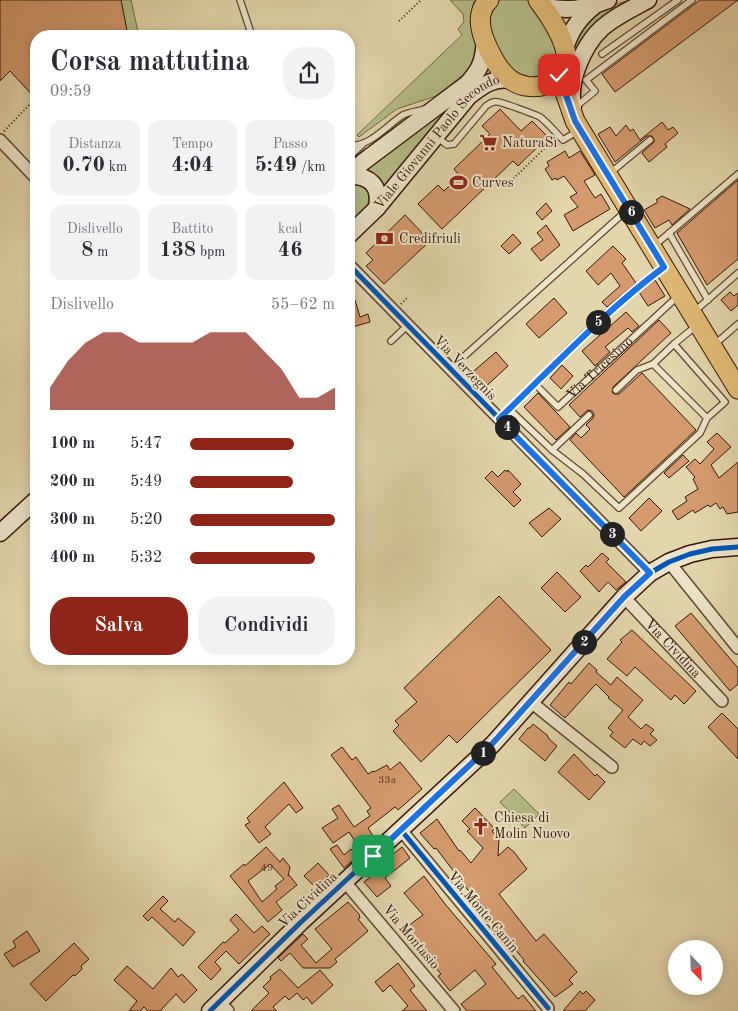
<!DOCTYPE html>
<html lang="it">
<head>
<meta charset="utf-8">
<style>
  :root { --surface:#fff; --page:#f2f2f3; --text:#2b2b33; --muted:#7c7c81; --accent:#8f2418 }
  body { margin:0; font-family:"Old Standard TT",serif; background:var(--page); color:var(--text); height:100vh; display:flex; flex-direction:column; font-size:19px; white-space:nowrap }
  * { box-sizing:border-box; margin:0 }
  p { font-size:16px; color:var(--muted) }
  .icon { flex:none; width:28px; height:28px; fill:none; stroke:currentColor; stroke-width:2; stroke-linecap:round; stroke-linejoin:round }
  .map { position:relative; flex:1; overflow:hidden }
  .details { position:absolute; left:30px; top:30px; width:325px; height:635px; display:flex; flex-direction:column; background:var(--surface); border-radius:20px; box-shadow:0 2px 12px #0003 }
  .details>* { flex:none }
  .needle { width:32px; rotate:157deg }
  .tools { position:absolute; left:668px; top:940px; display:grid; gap:10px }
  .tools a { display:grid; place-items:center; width:55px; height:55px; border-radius:50%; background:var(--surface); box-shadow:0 2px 12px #0003; font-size:25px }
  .pin { position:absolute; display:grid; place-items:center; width:42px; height:42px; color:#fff; margin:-21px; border-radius:10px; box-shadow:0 2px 8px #0006 }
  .km { position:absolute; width:25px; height:25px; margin:-12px; border-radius:50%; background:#222; color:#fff; font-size:14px; line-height:25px; text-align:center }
  .round { display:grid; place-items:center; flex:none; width:52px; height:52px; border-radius:20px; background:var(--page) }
  .headline { display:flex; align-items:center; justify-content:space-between; height:85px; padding:0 20px }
  h1 { font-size:28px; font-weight:700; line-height:38px }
  .metrics { display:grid; grid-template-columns:repeat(3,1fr); gap:8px; height:85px; padding:5px 20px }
  .metrics div { display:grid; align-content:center; border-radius:12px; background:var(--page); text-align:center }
  .metrics b { font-size:21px; font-weight:700 }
  .metrics small { font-size:14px; font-weight:400 }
  .metrics p { font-size:14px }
  .chart { height:140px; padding:10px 20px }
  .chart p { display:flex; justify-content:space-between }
  .chart svg { width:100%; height:90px; margin-top:5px; fill:var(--accent); opacity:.7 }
  .cta { display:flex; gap:10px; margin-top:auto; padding:10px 20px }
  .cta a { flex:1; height:58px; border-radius:20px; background:var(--accent); color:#fff; font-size:20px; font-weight:700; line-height:58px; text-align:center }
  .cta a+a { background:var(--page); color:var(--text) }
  ul { padding:0 20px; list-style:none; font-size:16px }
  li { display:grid; grid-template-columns:80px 60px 1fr; align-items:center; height:38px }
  li i { height:12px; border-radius:6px; background:var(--accent) }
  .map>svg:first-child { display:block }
  .green { fill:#b5bd88; stroke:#766a4a }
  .building { fill:#d59b6f; stroke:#37180b; fill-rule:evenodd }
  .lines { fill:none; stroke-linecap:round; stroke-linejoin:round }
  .lane-casing { stroke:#624833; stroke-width:8 }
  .street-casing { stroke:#624833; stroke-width:14 }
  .secondary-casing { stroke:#37180b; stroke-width:19 }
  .primary-casing { stroke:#37180b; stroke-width:21 }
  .path { stroke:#37180b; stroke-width:2; stroke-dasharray:1 2.5; stroke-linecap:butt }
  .lane { stroke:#ede4c9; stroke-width:5.5 }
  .street { stroke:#ede4c9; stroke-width:11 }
  .secondary { stroke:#ede4c9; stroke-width:16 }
  .primary { stroke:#e2bb76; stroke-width:19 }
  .cycleway-casing { stroke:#ede4c9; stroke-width:8 }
  .cycleway { stroke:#0057b8; stroke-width:5 }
  .route-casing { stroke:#fff; stroke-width:10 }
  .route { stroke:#1a73e8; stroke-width:6 }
  .labels { text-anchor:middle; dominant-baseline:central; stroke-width:4; stroke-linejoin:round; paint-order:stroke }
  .number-label { font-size:11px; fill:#5e3924 }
  .poi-label { font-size:14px; fill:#37180b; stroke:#ede4c9; text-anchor:start }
  .street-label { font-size:14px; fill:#37180b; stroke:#ede4c9 }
</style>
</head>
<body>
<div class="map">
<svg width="738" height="1011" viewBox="0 0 738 1011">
  <rect width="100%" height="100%" fill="#e3d6ac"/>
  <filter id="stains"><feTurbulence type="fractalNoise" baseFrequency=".004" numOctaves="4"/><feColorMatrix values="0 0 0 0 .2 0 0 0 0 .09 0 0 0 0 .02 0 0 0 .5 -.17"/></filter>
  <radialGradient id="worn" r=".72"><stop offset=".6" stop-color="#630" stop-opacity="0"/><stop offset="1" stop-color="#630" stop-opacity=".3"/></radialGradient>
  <g class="green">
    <path d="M121,0H131L139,36H128Z"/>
    <path d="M450,0H474L470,22L476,49L475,58L472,65L467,72L436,96L397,109L359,137L357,135L462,35L458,29L464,22L463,14Z"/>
    <path d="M500,0H526L530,2L535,7L559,51L555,71L532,83L509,68L491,36L489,12Z"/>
    <path d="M630,0H636L579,52L571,55C575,20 600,8 630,0Z"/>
    <path d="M453,103L382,191L363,170Z"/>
    <path d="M352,182L361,183L369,190C371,208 360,212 349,223V184Z"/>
    <path d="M514,789L539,814L525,828L500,802Z"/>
  </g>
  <g class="building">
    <path d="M0,0H121L128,36H36V99L10,71L0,81Z"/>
    <path d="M700,0H738L615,92L602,74Z"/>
    <path d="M500,109L521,131L532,121L548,137L518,166L513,161L442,229L418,204L438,185L444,191L460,176L454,169L490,134L482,126Z"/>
    <path d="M662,122L668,130L673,127L678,133L665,144L667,147L649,162L642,153L654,142V139L652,136H647L615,162L598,134L610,127L616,136L626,125L630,131L633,129L640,140Z"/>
    <path d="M565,151L569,158L580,151L595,175L584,181L595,198L601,194L610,209L573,231L564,215L578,207L570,197L577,193L564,176L557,180L556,178L552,180L545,169L549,166L547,162Z"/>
    <path d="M738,180V259L707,285L677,233Z"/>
    <path d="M662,196L690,209L672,225L669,220L655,228L644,210L658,202L656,200Z"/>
    <path d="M546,203L552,211L542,220L536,213Z"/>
    <path d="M405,215L430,241L384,284L366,266L373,260L366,253Z"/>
    <path d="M546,225L560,245L541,261L531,249L543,240L537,233Z"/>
    <path d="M513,234L521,243L509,254L501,246Z"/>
    <path d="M613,246L626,259L622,263L636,283L607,307L602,302L620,286L611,273L598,285L586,271Z"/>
    <path d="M655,280L665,296L648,306L639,292Z"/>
    <path d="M730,292L734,296L738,293V305L731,311L721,300Z"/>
    <path d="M554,298L567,313L539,338L526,324Z"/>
    <path d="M355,300L360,317L368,314L370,322L349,328V302Z"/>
    <path d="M626,312L639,326L632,332L628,328L605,347L610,352L595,366L582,351Z"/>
    <path d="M659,320L671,333L613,387L612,392L614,394H619L642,373L696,430L624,497L570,440L576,433L581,438L590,429L586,425L593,418L594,414L592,411L588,410L580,417L569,405Z"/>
    <path d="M496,352L508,366L482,390L468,376Z"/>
    <path d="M562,365L573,376L561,389L550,378Z"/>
    <path d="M538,393L570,427L556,440L524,407Z"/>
    <path d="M717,433L731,447L711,465L719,478L738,462V512L727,514L723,507L720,509L716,503L710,507L708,505L695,513L693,510L678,520L672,511L687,501L685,497L698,489L693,479L695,477L686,467L695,459L700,464L714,449L707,442Z"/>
    <path d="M683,455L689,461L669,478L664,473Z"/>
    <path d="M505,470L507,472L508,470L521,484L513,492L521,500L514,507L485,478L492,471L498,477Z"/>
    <path d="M649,498L662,511L641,531L629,518Z"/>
    <path d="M549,508L561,519L542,537L529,523Z"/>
    <path d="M602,553L609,559L606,562L626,582L616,590L608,582L599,592L580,571L586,565L588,567Z"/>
    <path d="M557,572L581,597L565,612L541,588Z"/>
    <path d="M499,596L551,650L457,743L449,735L421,762L393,731L399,725L395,721L417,702L404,688Z"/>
    <path d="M691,613L738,668V684L730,691L675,626Z"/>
    <path d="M632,630L696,691L684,704L675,695L671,700L635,667L627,676L607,659L622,642L620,640Z"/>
    <path d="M589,663L597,670L596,672L611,685L617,677L643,700L628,717L641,729L646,724L654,730L650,734L657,740L650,746L644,741L641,745L633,739L625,748L610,736L613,732L608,728L623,710L608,698L609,697L596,684L565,718L550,705L569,682L571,684Z"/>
    <path d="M722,713L738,729V759L708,727Z"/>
    <path d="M533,724L547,735L549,739L557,746L545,761L519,739L528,728H530Z"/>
    <path d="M342,747L352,760L356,757L368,774L373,771L374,772L387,765L390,770L400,762L422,789L398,810L395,807L368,828L373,836L366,841L368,844L360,849L349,832L333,843L322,828L338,818L332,809L339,805L354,827L370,816L367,811L371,808L331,755Z"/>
    <path d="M574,754L595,776L597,774L605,782L589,800L558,772Z"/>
    <path d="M284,782L303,808L296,813L289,804L265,827L271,834L259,843L245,825L250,822L247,818Z"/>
    <path d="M475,808L495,829L492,831L499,839L498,856L508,847L514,852L527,869L499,894L536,941L544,934L577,972L569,980L573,984L555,997L523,961L524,960L483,911L486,909L472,893L471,894L436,848L434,849L420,833L437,819L459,851L460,850L471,863L483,848L467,831L470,829L462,821Z"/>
    <path d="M337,845L344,855L351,849L357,857L344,868L330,849Z"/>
    <path d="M266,847L280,862L283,858L290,867L288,876L289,875L297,885L276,902L282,910L268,922L230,876L244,864L245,866ZM270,864L284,879L275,886L277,889L262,902L248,881Z"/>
    <path d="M402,847L410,858L385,878L391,886L377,897L364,882L386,865L383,862Z"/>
    <path d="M318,863L329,875L316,888L304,876Z"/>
    <path d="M424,876L445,904L496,964L492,967L518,999L523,995L536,1011H467L461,1004L486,984L475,970L450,991L438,976L441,974L404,929L423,915L404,893Z"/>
    <path d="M163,896L168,901L160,909L175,922L178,918L195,932L183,946L152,917L148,921L143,916Z"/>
    <path d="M348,902L359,914L360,918L358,919L368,931L335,959L337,962L330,968H303L290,953L281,961L278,958L303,934L308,939L301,945L316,963L332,949L315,929Z"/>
    <path d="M236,914L254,933L262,926L270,934L239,964L226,951L215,962L221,969L211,980L198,967L223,942L225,943L239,930L230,920Z"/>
    <path d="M27,931L40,951L13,967L4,954L16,947L13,941Z"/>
    <path d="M74,943L89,959L81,966L82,969L75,976L73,975L46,1001L30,984Z"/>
    <path d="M398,963L415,986L410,990L427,1011H402L408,1006L390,985L383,992L375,982Z"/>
    <path d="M127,966L153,989L171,968L178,977L182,974L197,990L184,1003L176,994L160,1011H148L144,1007L140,1011H129L137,1001L114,980Z"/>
    <path d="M280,969L298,988L320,970L333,985L312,1004L307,997L303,1000L297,993L289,1000L285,996L273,1007L277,1011H251L269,993L263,987L271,979L270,977Z"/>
    <path d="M580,991L583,994L586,991L595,1000L585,1011H563Z"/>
  </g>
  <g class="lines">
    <defs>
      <g id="lane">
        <path d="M240,0L252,36"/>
        <path d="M602,54L678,0"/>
        <path d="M577,109L579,104L595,91L586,80L692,0"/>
        <path d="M437,137L447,145L454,144L486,106C490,103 493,101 498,102C501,102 537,115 540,117C548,123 555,132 563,140L578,131"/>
        <path d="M349,145C369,148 387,125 403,115C409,112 418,111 425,109"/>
        <path d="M349,157L362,145"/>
        <path d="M609,174L650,140"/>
        <path d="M669,233L708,300"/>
        <path d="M654,246L738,174"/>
        <path d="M695,311L738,273"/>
        <path d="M391,341L408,325"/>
        <path d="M674,344L696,326"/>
        <path d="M715,344L738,324"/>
        <path d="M450,369L627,210"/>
        <path d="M535,384C573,343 615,303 661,269"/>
        <path d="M616,390L637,370L653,364"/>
        <path d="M509,409L552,450L583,474L619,508L700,433L707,418L725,402L674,344L653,364L707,418"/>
        <path id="s1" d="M499,419L535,384L558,407L677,297"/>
        <path d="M552,450L589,415"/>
      </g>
      <g id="street">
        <path d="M0,140L36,178"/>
        <path d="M349,265L650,573"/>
        <path d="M669,562L738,648"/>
        <path id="s2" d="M624,597L722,701"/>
        <path d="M531,702L612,767"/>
        <path d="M401,830L548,1008"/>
        <path d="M345,882L454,1011"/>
        <path d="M219,1001L228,1011"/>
      </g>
      <g id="secondary">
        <path d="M543,6C566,12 586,9 608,0"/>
        <path d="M565,48C571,30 579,18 594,6"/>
        <path d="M573,106C570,93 573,80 577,68C592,27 612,19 648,0"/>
        <path d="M349,175L363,162L467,84C481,69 483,61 485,42"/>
        <path d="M349,176C370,175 381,186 377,208"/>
        <path id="s3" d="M349,235L377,208L469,96C481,87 493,77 509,80"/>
        <path d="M0,533L36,500"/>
        <path d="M210,1011L300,923L493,744L624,597L650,573L669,562L690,554L712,549L738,547"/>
      </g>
      <g id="primary">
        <path d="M489,0C478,10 479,25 484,39C489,52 499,72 511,80C531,94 565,86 566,58C567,41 548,13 538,0"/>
        <path d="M559,75L575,121L738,389"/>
      </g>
    </defs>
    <use href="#lane" class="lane-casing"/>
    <use href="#street" class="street-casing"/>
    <use href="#secondary" class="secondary-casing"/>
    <use href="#primary" class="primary-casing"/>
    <g class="path">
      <path d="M399,21L421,0"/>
      <path d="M4,131L36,98"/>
      <path d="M511,181L552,141"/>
      <path d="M401,304L408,297"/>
    </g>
    <use href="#lane" class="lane"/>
    <use href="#street" class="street"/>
    <use href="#secondary" class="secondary"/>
    <use href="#primary" class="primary"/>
    <defs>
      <g id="cycleway">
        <path d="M349,265L650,573"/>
        <path d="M401,830L548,1008"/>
        <path d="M210,1011L300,923L493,744L624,597L650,573L669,562L690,554L712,549L738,547"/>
      </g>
    </defs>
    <use href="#cycleway" class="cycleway-casing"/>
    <use href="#cycleway" class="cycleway"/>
  </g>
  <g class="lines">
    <defs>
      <path id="route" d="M373,856L492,744L624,597L650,573L499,419C553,367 604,312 664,267L575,121L559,75"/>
    </defs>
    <use href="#route" class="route-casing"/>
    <use href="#route" class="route"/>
  </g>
  <defs>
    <symbol id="supermarket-bare" viewBox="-9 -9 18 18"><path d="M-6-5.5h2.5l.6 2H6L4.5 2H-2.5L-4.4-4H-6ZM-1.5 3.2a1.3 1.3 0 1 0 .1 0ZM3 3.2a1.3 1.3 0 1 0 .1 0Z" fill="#8f2418" stroke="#ede4c9" stroke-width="2.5" paint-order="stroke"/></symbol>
    <symbol id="stadium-bare" viewBox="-9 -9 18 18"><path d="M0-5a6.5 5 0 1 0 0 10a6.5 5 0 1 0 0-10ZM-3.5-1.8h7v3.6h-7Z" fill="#8f2418" stroke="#ede4c9" stroke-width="2.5" paint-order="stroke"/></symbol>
    <symbol id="bank-bare" viewBox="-9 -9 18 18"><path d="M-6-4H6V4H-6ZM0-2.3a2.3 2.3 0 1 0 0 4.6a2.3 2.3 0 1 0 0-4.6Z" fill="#8f2418" stroke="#ede4c9" stroke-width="2.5" paint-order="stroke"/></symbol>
    <symbol id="church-bare" viewBox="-9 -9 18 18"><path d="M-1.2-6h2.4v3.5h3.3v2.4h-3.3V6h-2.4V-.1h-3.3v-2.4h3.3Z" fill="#8f2418" stroke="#ede4c9" stroke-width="2.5" paint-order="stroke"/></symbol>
  </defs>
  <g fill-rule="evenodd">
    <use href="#supermarket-bare" x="476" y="130" width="25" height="25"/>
    <use href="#stadium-bare" x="446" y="170" width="25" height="25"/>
    <use href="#bank-bare" x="372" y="226" width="25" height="25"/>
    <use href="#church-bare" x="468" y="814" width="25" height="25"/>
  </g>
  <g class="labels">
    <g class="number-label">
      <text x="387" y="780">33a</text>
      <text x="267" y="868">49</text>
    </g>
    <g class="poi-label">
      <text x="502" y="143">NaturaSì</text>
      <text x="472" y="183">Curves</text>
      <text x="399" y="239">Credifriuli</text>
      <text x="494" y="818">Chiesa di<tspan x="494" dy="16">Molin Nuovo</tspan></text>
    </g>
    <g class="street-label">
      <text stroke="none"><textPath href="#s3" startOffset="129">Viale Giovanni Paolo Secondo</textPath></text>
      <text transform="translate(465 368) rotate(46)">Via Verzegnis</text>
      <text stroke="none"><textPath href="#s1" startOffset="140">Via Tricesimo</textPath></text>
      <text stroke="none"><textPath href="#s2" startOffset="71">Via Cividina</textPath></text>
      <text transform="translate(308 900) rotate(-43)">Via Cividina</text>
      <text transform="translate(483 912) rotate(50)">Via Monte Canin</text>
      <text transform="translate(411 937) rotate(50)">Via Montasio</text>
    </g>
  </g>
  <rect width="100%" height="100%" filter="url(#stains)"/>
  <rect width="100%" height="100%" fill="url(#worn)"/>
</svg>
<div class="tools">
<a><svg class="needle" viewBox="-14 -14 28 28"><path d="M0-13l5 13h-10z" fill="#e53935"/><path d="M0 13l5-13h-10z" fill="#7c7c81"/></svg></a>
</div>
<div class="pin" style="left:373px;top:856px;background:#1e9e55"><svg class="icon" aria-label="arrive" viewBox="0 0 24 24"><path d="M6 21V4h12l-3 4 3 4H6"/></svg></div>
<div class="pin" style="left:559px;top:75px;background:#d93025"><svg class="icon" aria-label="check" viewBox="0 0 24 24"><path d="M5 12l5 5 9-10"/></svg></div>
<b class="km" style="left:483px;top:753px">1</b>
<b class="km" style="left:584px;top:642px">2</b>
<b class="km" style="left:612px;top:534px">3</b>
<b class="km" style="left:507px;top:427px">4</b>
<b class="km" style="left:598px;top:322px">5</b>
<b class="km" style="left:631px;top:212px">6</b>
<section class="details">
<div class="headline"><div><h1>Corsa mattutina</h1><p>09:59</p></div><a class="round"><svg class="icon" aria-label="share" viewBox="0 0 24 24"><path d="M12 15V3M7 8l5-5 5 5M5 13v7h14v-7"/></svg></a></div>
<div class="metrics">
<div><p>Distanza</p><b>0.70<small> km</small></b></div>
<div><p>Tempo</p><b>4:04</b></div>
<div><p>Passo</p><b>5:49<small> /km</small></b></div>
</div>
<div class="metrics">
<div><p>Dislivello</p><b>8<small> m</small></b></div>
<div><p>Battito</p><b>138<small> bpm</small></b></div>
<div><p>kcal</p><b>46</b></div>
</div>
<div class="chart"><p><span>Dislivello</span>55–62 m</p>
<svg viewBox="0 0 160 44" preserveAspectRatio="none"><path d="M0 44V33L10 20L20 11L30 6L40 6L50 11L60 11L70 11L80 11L90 6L100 6L110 6L120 15L130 24L140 38L150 38L160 33V44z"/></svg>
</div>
<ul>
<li><b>100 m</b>5:47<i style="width:72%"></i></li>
<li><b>200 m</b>5:49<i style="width:71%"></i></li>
<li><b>300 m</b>5:20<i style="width:100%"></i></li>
<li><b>400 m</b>5:32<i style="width:86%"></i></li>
</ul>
<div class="cta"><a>Salva</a><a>Condividi</a></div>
</section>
</div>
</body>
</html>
